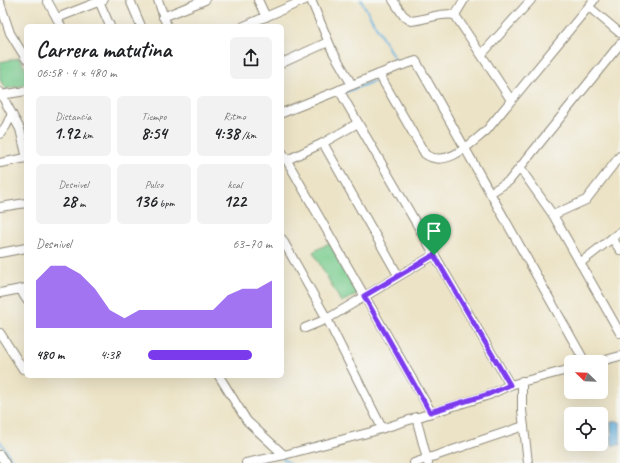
<!DOCTYPE html>
<html lang="es">
<head>
<meta charset="utf-8">
<style>
  :root { --surface:#fff; --page:#f2f2f2; --text:#202124; --muted:#757577; --accent:#7c3aed }
  body { margin:0; font-family:Caveat,sans-serif; background:var(--page); color:var(--text); height:100vh; display:flex; flex-direction:column; font-size:15px; white-space:nowrap }
  * { box-sizing:border-box; margin:0 }
  p { font-size:13px; color:var(--muted) }
  .icon { flex:none; width:22px; height:22px; fill:none; stroke:currentColor; stroke-width:2; stroke-linecap:round; stroke-linejoin:round }
  .map { position:relative; flex:1; overflow:hidden }
  .side { position:absolute; left:24px; top:24px; width:260px; height:354px; display:flex; flex-direction:column; background:var(--surface); border-radius:6px; box-shadow:0 4px 16px #0002 }
  .side>* { flex:none }
  .needle { width:26px; rotate:293deg }
  .controls { position:absolute; left:564px; top:355px; display:grid; gap:8px }
  .controls a { display:grid; place-items:center; width:44px; height:44px; border-radius:6px; background:var(--surface); box-shadow:0 4px 16px #0002; font-size:20px }
  .pin { position:absolute; display:grid; place-items:center; width:34px; height:34px; color:#fff; margin:-41px -17px; border-radius:50% 50% 50% 0; rotate:-45deg; box-shadow:0 0 4px #0007 }
  .pin .icon { rotate:45deg }
  .round { display:grid; place-items:center; flex:none; width:42px; height:42px; border-radius:6px; background:var(--page) }
  .headline { display:flex; align-items:center; justify-content:space-between; height:68px; padding:0 12px }
  h1 { font-size:22px; font-weight:700; line-height:30px }
  .stats { display:grid; grid-template-columns:repeat(3,1fr); gap:6px; height:68px; padding:4px 12px }
  .stats div { display:grid; align-content:center; border-radius:6px; background:var(--page); text-align:center }
  .stats b { font-size:17px; font-weight:700 }
  .stats small { font-size:11px; font-weight:400 }
  .stats p { font-size:11px }
  .chart { height:112px; padding:8px 12px }
  .chart p { display:flex; justify-content:space-between }
  .chart svg { width:100%; height:72px; margin-top:4px; fill:var(--accent); opacity:.7 }
  ul { padding:0 12px; list-style:none; font-size:13px }
  li { display:grid; grid-template-columns:64px 48px 1fr; align-items:center; height:30px }
  li i { height:10px; border-radius:5px; background:var(--accent) }
  .map>svg:first-child { display:block }
  .green { fill:#79cc8e; stroke:#527c5c }
  .water { fill:#68b3e1; stroke:#4a6f86 }
  .lines { fill:none; stroke-linecap:round; stroke-linejoin:round }
  .stream { stroke:#68b3e1; stroke-width:2 }
  .minor-casing { stroke:#8c8778; stroke-width:10 }
  .minor { stroke:#fff; stroke-width:8 }
  .route-casing { stroke:#fff; stroke-width:8 }
  .route { stroke:#7c3aed; stroke-width:5 }
</style>
</head>
<body>
<div class="map">
<svg width="620" height="463" viewBox="0 0 620 463">
  <rect width="100%" height="100%" fill="#f6f6f2"/>
  <filter id="ink" filterUnits="userSpaceOnUse"><feTurbulence type="fractalNoise" baseFrequency=".025" numOctaves="2"/><feDisplacementMap in="SourceGraphic" scale="8" xChannelSelector="R" yChannelSelector="G"/><feConvolveMatrix kernelMatrix="1 2 1 2 8 2 1 2 1" color-interpolation-filters="sRGB"/></filter>
  <filter id="wash" filterUnits="userSpaceOnUse"><feTurbulence type="fractalNoise" baseFrequency=".012" numOctaves="4" result="noise"/><feDisplacementMap in="SourceGraphic" scale="16" xChannelSelector="R" yChannelSelector="G"/><feGaussianBlur stdDeviation="0.9" result="paint"/><feColorMatrix in="noise" values="0 0 0 0 0 0 0 0 0 0 0 0 0 0 0 0 0 1.4 0 .05"/><feComposite in="paint" operator="in"/></filter>
  <g filter="url(#wash)">
    <rect width="100%" height="100%" fill="#ece3c6"/>
    <g class="green">
      <path d="M19,58L26,69V85L5,89L0,80V62Z"/>
      <path d="M329,243L359,294L341,302L313,252Z"/>
    </g>
    <path class="water" d="M611,422H620V445H612Z"/>
    <g class="lines">
      <g class="stream">
        <path d="M361,0L398,65"/>
        <path d="M343,93L380,79"/>
        <path d="M253,431L277,454"/>
        <path d="M0,441L14,463"/>
        <path d="M282,458L289,463"/>
      </g>
    </g>
  </g>
  <g filter="url(#ink)">
    <g class="lines">
      <defs>
        <g id="minor">
          <path d="M47,0L61,26"/>
          <path d="M130,0L141,26"/>
          <path d="M158,0L167,26"/>
          <path d="M258,0L266,17"/>
          <path d="M311,0L332,50L352,85"/>
          <path d="M393,0L403,15L411,21C426,20 440,12 455,15L511,100"/>
          <path d="M99,1L110,26"/>
          <path d="M0,3L10,33L26,59"/>
          <path d="M589,7L620,33"/>
          <path d="M455,15L464,0"/>
          <path d="M163,17L205,0"/>
          <path d="M57,18L103,0"/>
          <path d="M244,26L305,0"/>
          <path d="M482,54L531,0"/>
          <path d="M282,63L328,42"/>
          <path d="M379,74L425,154C446,169 470,144 486,131L594,0"/>
          <path d="M339,90L510,385"/>
          <path d="M0,92L20,129L26,154"/>
          <path d="M1,95L26,91"/>
          <path d="M282,113L397,67L416,61L585,362"/>
          <path d="M0,134L6,126L12,114"/>
          <path d="M323,143L398,275"/>
          <path d="M282,152L431,412"/>
          <path d="M287,160L323,143L358,123"/>
          <path d="M0,163L26,158"/>
          <path d="M520,168L553,215L620,333"/>
          <path d="M490,193L509,181L620,44"/>
          <path d="M0,207L26,203"/>
          <path d="M553,215L586,200L620,156"/>
          <path d="M612,238L620,250"/>
          <path d="M282,239L327,319L382,428"/>
          <path d="M0,253L26,248"/>
          <path d="M580,263L620,232"/>
          <path d="M20,289L26,299"/>
          <path d="M0,293L26,288"/>
          <path d="M305,328L327,319L434,255"/>
          <path d="M0,333L23,369"/>
          <path d="M598,362L620,356"/>
          <path d="M219,376L247,421L284,455"/>
          <path d="M522,381V410L528,463"/>
          <path d="M416,417L428,463"/>
          <path d="M0,455L5,463"/>
          <path d="M246,463L284,455L371,432L489,395L510,385L571,369"/>
          <path d="M414,463L524,426"/>
        </g>
      </defs>
      <use href="#minor" class="minor-casing"/>
      <use href="#minor" class="minor"/>
    </g>
  </g>
  <g class="lines" filter="url(#ink)">
    <defs>
      <path id="route" d="M434,255L510,385L489,394L430,412L364,296Z"/>
    </defs>
    <use href="#route" class="route-casing"/>
    <use href="#route" class="route"/>
  </g>
</svg>
<div class="controls">
<a><svg class="needle" viewBox="-14 -14 28 28"><path d="M0-13l5 13h-10z" fill="#e53935"/><path d="M0 13l5-13h-10z" fill="#757577"/></svg></a>
<a><svg class="icon" aria-label="locate" viewBox="0 0 24 24"><circle cx="12" cy="12" r="6"/><path d="M12 2v4M12 18v4M2 12h4M18 12h4"/></svg></a>
</div>
<div class="pin" style="left:434px;top:255px;background:#1e9e55"><svg class="icon" aria-label="arrive" viewBox="0 0 24 24"><path d="M6 21V4h12l-3 4 3 4H6"/></svg></div>
<section class="side">
<div class="headline"><div><h1>Carrera matutina</h1><p>06:58 · 4 × 480 m</p></div><a class="round"><svg class="icon" aria-label="share" viewBox="0 0 24 24"><path d="M12 15V3M7 8l5-5 5 5M5 13v7h14v-7"/></svg></a></div>
<div class="stats">
<div><p>Distancia</p><b>1.92<small> km</small></b></div>
<div><p>Tiempo</p><b>8:54</b></div>
<div><p>Ritmo</p><b>4:38<small> /km</small></b></div>
</div>
<div class="stats">
<div><p>Desnivel</p><b>28<small> m</small></b></div>
<div><p>Pulso</p><b>136<small> bpm</small></b></div>
<div><p>kcal</p><b>122</b></div>
</div>
<div class="chart"><p><span>Desnivel</span>63–70 m</p>
<svg viewBox="0 0 160 44" preserveAspectRatio="none"><path d="M0 44V15L10 6L20 6L30 11L40 20L50 33L60 38L70 33L80 33L90 33L100 33L110 33L120 33L130 24L140 20L150 20L160 15V44z"/></svg>
</div>
<ul>
<li><b>480 m</b>4:38<i style="width:84%"></i></li>
</ul>
</section>
</div>
</body>
</html>
